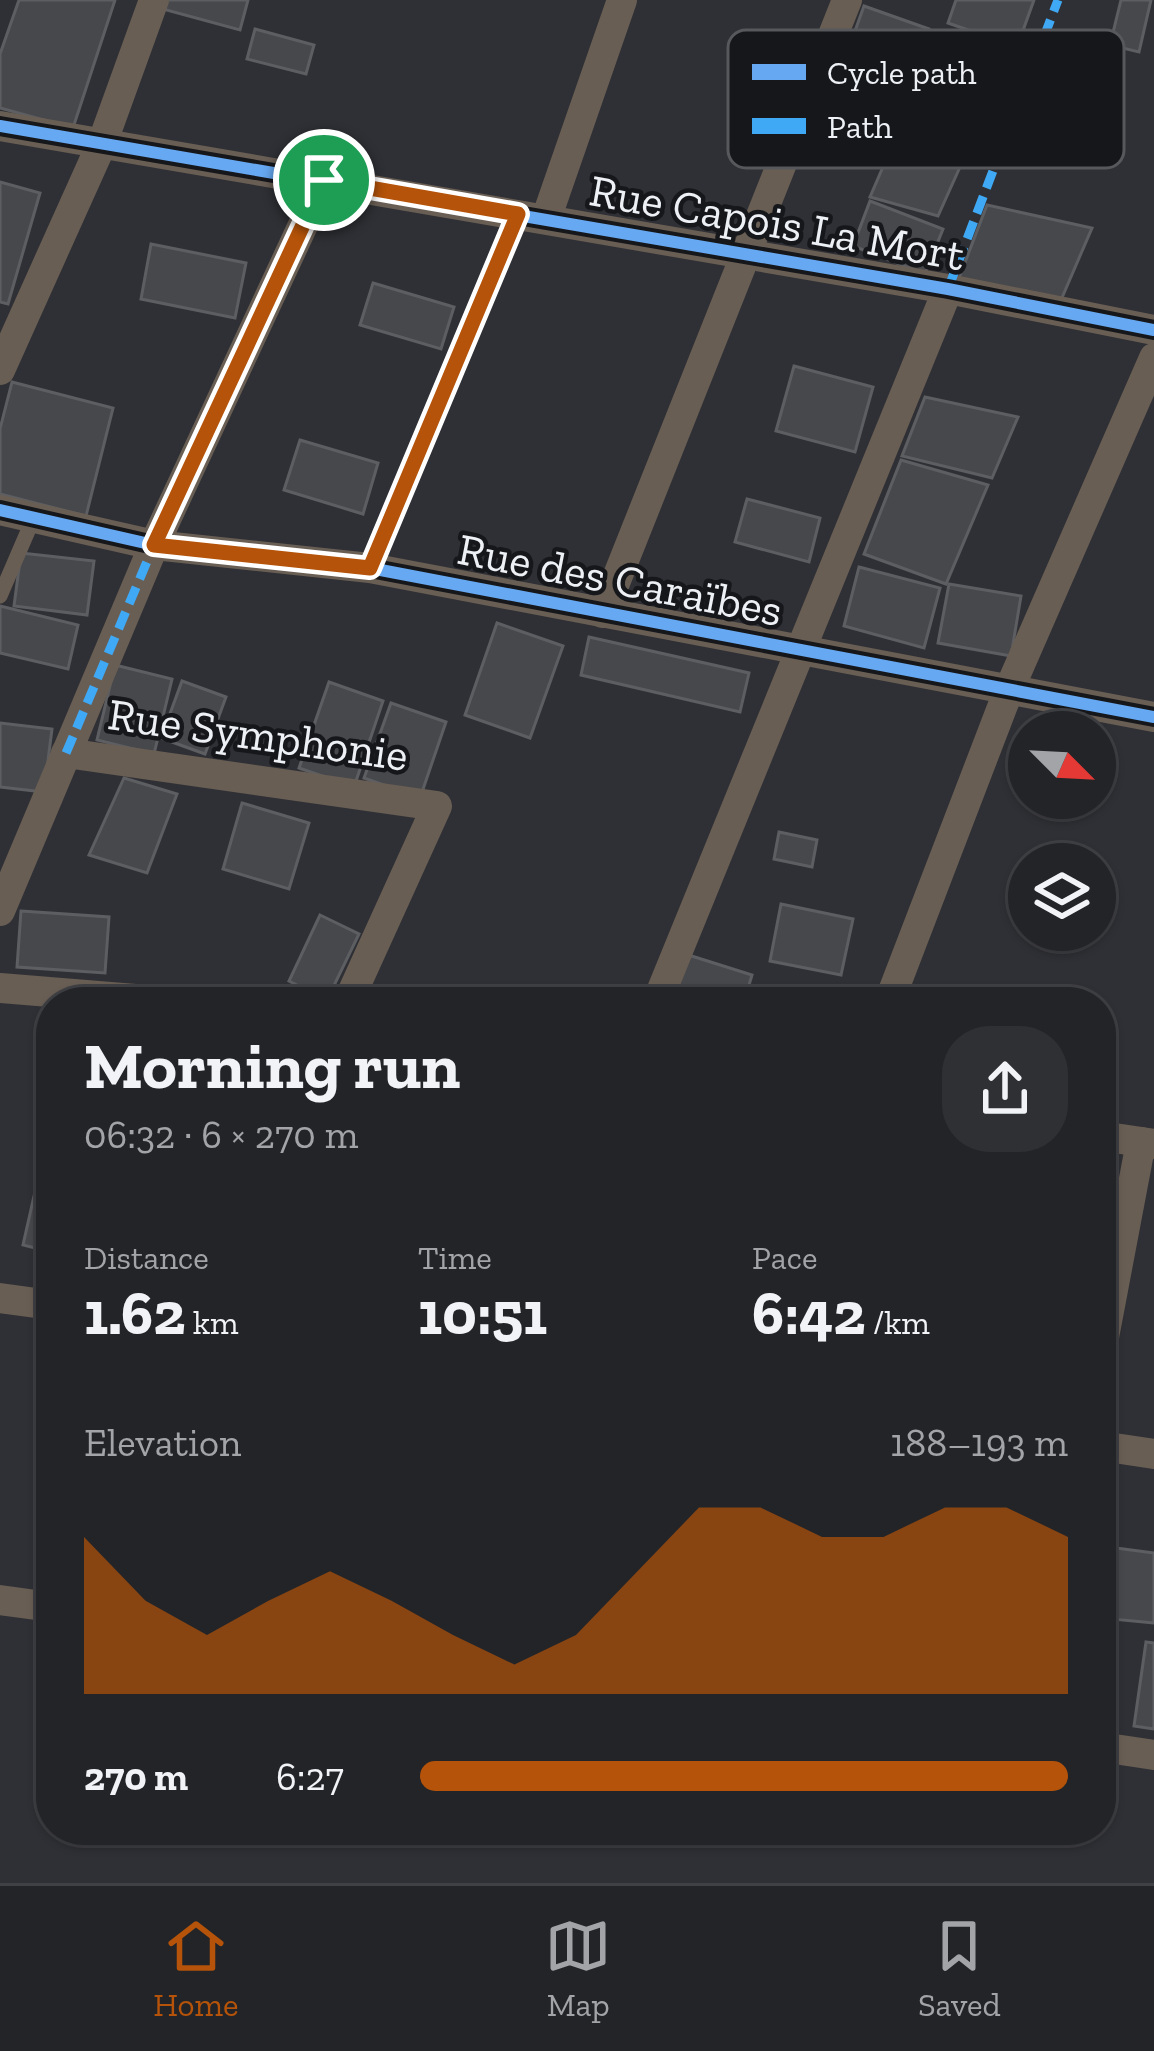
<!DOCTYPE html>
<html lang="en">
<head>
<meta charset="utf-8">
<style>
  :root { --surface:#232428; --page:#2f3034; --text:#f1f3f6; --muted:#a3a4a8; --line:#404145; --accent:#b45309 }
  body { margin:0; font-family:"Zilla Slab",serif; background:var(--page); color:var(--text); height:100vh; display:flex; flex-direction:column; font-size:45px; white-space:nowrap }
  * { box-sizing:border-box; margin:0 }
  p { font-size:39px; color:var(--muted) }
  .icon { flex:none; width:66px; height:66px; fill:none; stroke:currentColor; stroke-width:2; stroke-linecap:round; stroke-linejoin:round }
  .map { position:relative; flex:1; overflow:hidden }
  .side { position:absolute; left:36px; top:987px; width:1080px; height:858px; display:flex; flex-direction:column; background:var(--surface); border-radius:48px; box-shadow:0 3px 9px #0004,0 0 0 3px var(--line) }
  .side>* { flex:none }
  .needle { width:78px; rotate:114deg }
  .tools { position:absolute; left:1008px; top:711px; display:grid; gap:24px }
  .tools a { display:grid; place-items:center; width:108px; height:108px; border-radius:50%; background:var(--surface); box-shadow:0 3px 9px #0004,0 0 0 3px var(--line); font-size:60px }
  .pin { position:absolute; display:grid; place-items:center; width:102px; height:102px; color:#fff; margin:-51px; border:6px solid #fff; border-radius:50%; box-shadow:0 3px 12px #0007 }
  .round { display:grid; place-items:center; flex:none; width:126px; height:126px; border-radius:48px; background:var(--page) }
  .headline { display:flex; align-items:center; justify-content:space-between; height:204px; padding:0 48px }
  h1 { font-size:66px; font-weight:700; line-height:90px }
  .metrics { display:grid; grid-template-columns:repeat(3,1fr); gap:18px; height:204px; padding:12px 48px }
  .metrics div { display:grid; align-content:center }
  .metrics b { font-size:60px; font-weight:700 }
  .metrics small { font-size:33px; font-weight:400 }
  .metrics p { font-size:33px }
  .chart { height:336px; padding:24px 48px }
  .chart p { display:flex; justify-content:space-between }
  .chart svg { width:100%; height:216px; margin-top:12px; fill:var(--accent); opacity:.7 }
  ul { padding:0 48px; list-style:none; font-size:39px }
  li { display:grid; grid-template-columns:192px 144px 1fr; align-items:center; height:90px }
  li i { height:30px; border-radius:15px; background:var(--accent) }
  .menu { display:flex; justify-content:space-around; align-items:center; height:168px; border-top:3px solid var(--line); background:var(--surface); font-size:33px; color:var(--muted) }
  .menu a { display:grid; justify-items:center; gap:6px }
  .menu .active { color:var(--accent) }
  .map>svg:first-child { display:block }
  .building { fill:#47484c; stroke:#5d5e62; stroke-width:3 }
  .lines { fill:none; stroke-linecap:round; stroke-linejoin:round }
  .service { stroke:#695e54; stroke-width:15 }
  .minor { stroke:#695e54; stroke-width:30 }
  .quiet { stroke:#3fa9f5; stroke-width:9; stroke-dasharray:18 9; stroke-linecap:butt }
  .cycleway-casing { stroke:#16171b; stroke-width:20 }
  .cycleway { stroke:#66a8f1; stroke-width:12 }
  .route-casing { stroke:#fff; stroke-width:24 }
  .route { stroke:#b45309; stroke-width:15 }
  .labels { text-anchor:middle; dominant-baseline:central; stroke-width:9; stroke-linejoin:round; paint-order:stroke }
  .street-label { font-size:45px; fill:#edf0f5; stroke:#16171b }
  .key { fill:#16171b; stroke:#56585c; stroke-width:3 }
  .key-label { font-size:33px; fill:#edf0f5 }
</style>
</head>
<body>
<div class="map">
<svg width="1154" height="1883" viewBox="0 0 1154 1883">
  <rect width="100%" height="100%" fill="#2f3035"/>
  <g class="building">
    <path d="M19,0H115L73,128L0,108V54Z"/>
    <path d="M161,0H248L240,30L159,8Z"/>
    <path d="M956,0H1034L1017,47L948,23Z"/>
    <path d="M1121,0H1151L1139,52L1110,45Z"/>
    <path d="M864,6L929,29L901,107L836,84Z"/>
    <path d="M255,29L314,45L306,74L247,59Z"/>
    <path d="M892,146L960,167L938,216L870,197Z"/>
    <path d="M0,182L40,193L8,304L0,302Z"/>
    <path d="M870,201L943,229L925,274L853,246Z"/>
    <path d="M987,205L1092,228L1061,300L959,278Z"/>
    <path d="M151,244L246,263L235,318L141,299Z"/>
    <path d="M373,283L454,307L441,349L360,325Z"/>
    <path d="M794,366L873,387L855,452L776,431Z"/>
    <path d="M12,382L113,408L86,516L0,494V429Z"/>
    <path d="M925,397L1018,417L992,478L902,456Z"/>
    <path d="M300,440L378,463L363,514L284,490Z"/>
    <path d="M901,460L988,485L946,584L864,554Z"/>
    <path d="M747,499L820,518L809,562L735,542Z"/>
    <path d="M21,553L94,561L87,615L14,606Z"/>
    <path d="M859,567L940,588L924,648L844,626Z"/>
    <path d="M949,584L1021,596L1011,656L938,643Z"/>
    <path d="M0,606L78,625L68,669L0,653Z"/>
    <path d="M497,623L563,646L530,738L465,715Z"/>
    <path d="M589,637L749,673L740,712L581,675Z"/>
    <path d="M115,665L172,679L154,754L97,740Z"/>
    <path d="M182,681L226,697L205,754L161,738Z"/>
    <path d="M329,682L383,701L354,787L299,768Z"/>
    <path d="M391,703L446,722L420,798L364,778Z"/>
    <path d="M0,723L52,729L44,792L0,787Z"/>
    <path d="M124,778L177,794L147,873L89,855Z"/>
    <path d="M242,803L309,823L289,889L223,869Z"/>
    <path d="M779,832L817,840L812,867L774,859Z"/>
    <path d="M781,904L853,919L841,975L770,961Z"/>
    <path d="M21,911L109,917L105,973L17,967Z"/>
    <path d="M320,915L359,934L327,1000L289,981Z"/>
    <path d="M679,952L752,975L744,1002H664Z"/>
    <path d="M48,1134L51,1135V1252L23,1245Z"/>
    <path d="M1101,1546L1154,1553V1623L1101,1618Z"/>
    <path d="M1146,1642L1154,1643V1729L1134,1726Z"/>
    <path d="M891,1830H925V1838L911,1840Z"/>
  </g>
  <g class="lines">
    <g class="service">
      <path d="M370,568L518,214"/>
      <path d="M0,596L34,517"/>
    </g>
    <g class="minor">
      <path d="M0,126L948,289L1154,330"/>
      <path d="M546,219L622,0"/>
      <path d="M0,370L103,141L154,0"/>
      <path d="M0,510L154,545L370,568L1154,717"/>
      <path d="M603,613L847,0"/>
      <path d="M66,753L437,806L348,1002"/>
      <path d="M0,911L154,545L324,180"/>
      <path d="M0,988L172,1002"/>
      <path d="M657,1002L948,289"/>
      <path d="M889,1002L1008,692L1154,358"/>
      <path d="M1101,1136L1154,1144"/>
      <path d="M0,1298L51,1305"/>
      <path d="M1101,1353L1141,1142"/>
      <path d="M1101,1446L1154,1454"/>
      <path d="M0,1600L51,1607"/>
      <path d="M1101,1747L1154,1755"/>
    </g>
    <g class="quiet">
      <path d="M948,289L1058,0"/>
      <path d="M66,753L154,545"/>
    </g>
    <defs>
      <g id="cycleway">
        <path d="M0,126L948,289L1154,330"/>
        <path d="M0,510L154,545L370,568L1154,717"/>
      </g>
    </defs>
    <use href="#cycleway" class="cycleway-casing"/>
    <use href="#cycleway" class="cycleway"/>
  </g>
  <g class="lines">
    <defs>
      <path id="route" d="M324,180L518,214L370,568L154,545Z"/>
    </defs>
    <use href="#route" class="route-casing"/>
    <use href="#route" class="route"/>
  </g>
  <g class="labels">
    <g class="street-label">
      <text transform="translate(777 223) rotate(10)">Rue Capois La Mort</text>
      <text transform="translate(620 580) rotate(11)">Rue des Caraïbes</text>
      <text transform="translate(258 735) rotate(8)">Rue Symphonie</text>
    </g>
  </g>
  <rect x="728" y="30" width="396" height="138" rx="18" class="key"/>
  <rect x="752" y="64" width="54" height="16" fill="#66a8f1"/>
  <rect x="752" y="118" width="54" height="16" fill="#3fa9f5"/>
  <g class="key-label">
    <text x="827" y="84">Cycle path</text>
    <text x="827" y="138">Path</text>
  </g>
</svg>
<div class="tools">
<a><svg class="needle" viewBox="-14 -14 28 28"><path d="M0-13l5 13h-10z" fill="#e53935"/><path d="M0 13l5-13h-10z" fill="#a3a4a8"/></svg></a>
<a><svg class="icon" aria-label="layers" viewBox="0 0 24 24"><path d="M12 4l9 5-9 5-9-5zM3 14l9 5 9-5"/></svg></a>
</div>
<div class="pin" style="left:324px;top:180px;background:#1e9e55"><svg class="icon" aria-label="arrive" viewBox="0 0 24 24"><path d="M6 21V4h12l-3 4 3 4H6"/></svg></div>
<section class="side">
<div class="headline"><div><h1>Morning run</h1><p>06:32 · 6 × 270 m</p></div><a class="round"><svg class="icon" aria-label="share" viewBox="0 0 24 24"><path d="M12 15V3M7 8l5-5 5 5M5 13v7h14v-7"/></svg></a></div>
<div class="metrics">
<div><p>Distance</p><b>1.62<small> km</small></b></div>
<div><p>Time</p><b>10:51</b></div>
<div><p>Pace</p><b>6:42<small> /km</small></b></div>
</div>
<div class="chart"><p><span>Elevation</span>188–193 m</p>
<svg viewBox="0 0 160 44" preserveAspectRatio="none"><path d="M0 44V12L10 25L20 32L30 25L40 19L50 25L60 32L70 38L80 32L90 19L100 6L110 6L120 12L130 12L140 6L150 6L160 12V44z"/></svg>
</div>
<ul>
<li><b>270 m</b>6:27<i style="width:100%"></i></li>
</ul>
</section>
</div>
<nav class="menu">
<a class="active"><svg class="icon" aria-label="home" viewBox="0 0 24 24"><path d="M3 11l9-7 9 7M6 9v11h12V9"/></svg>Home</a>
<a><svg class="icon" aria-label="map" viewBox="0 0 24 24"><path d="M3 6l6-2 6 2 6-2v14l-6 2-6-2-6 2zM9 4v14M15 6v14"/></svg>Map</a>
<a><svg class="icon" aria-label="saved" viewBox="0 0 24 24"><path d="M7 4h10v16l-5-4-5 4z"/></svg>Saved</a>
</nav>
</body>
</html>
